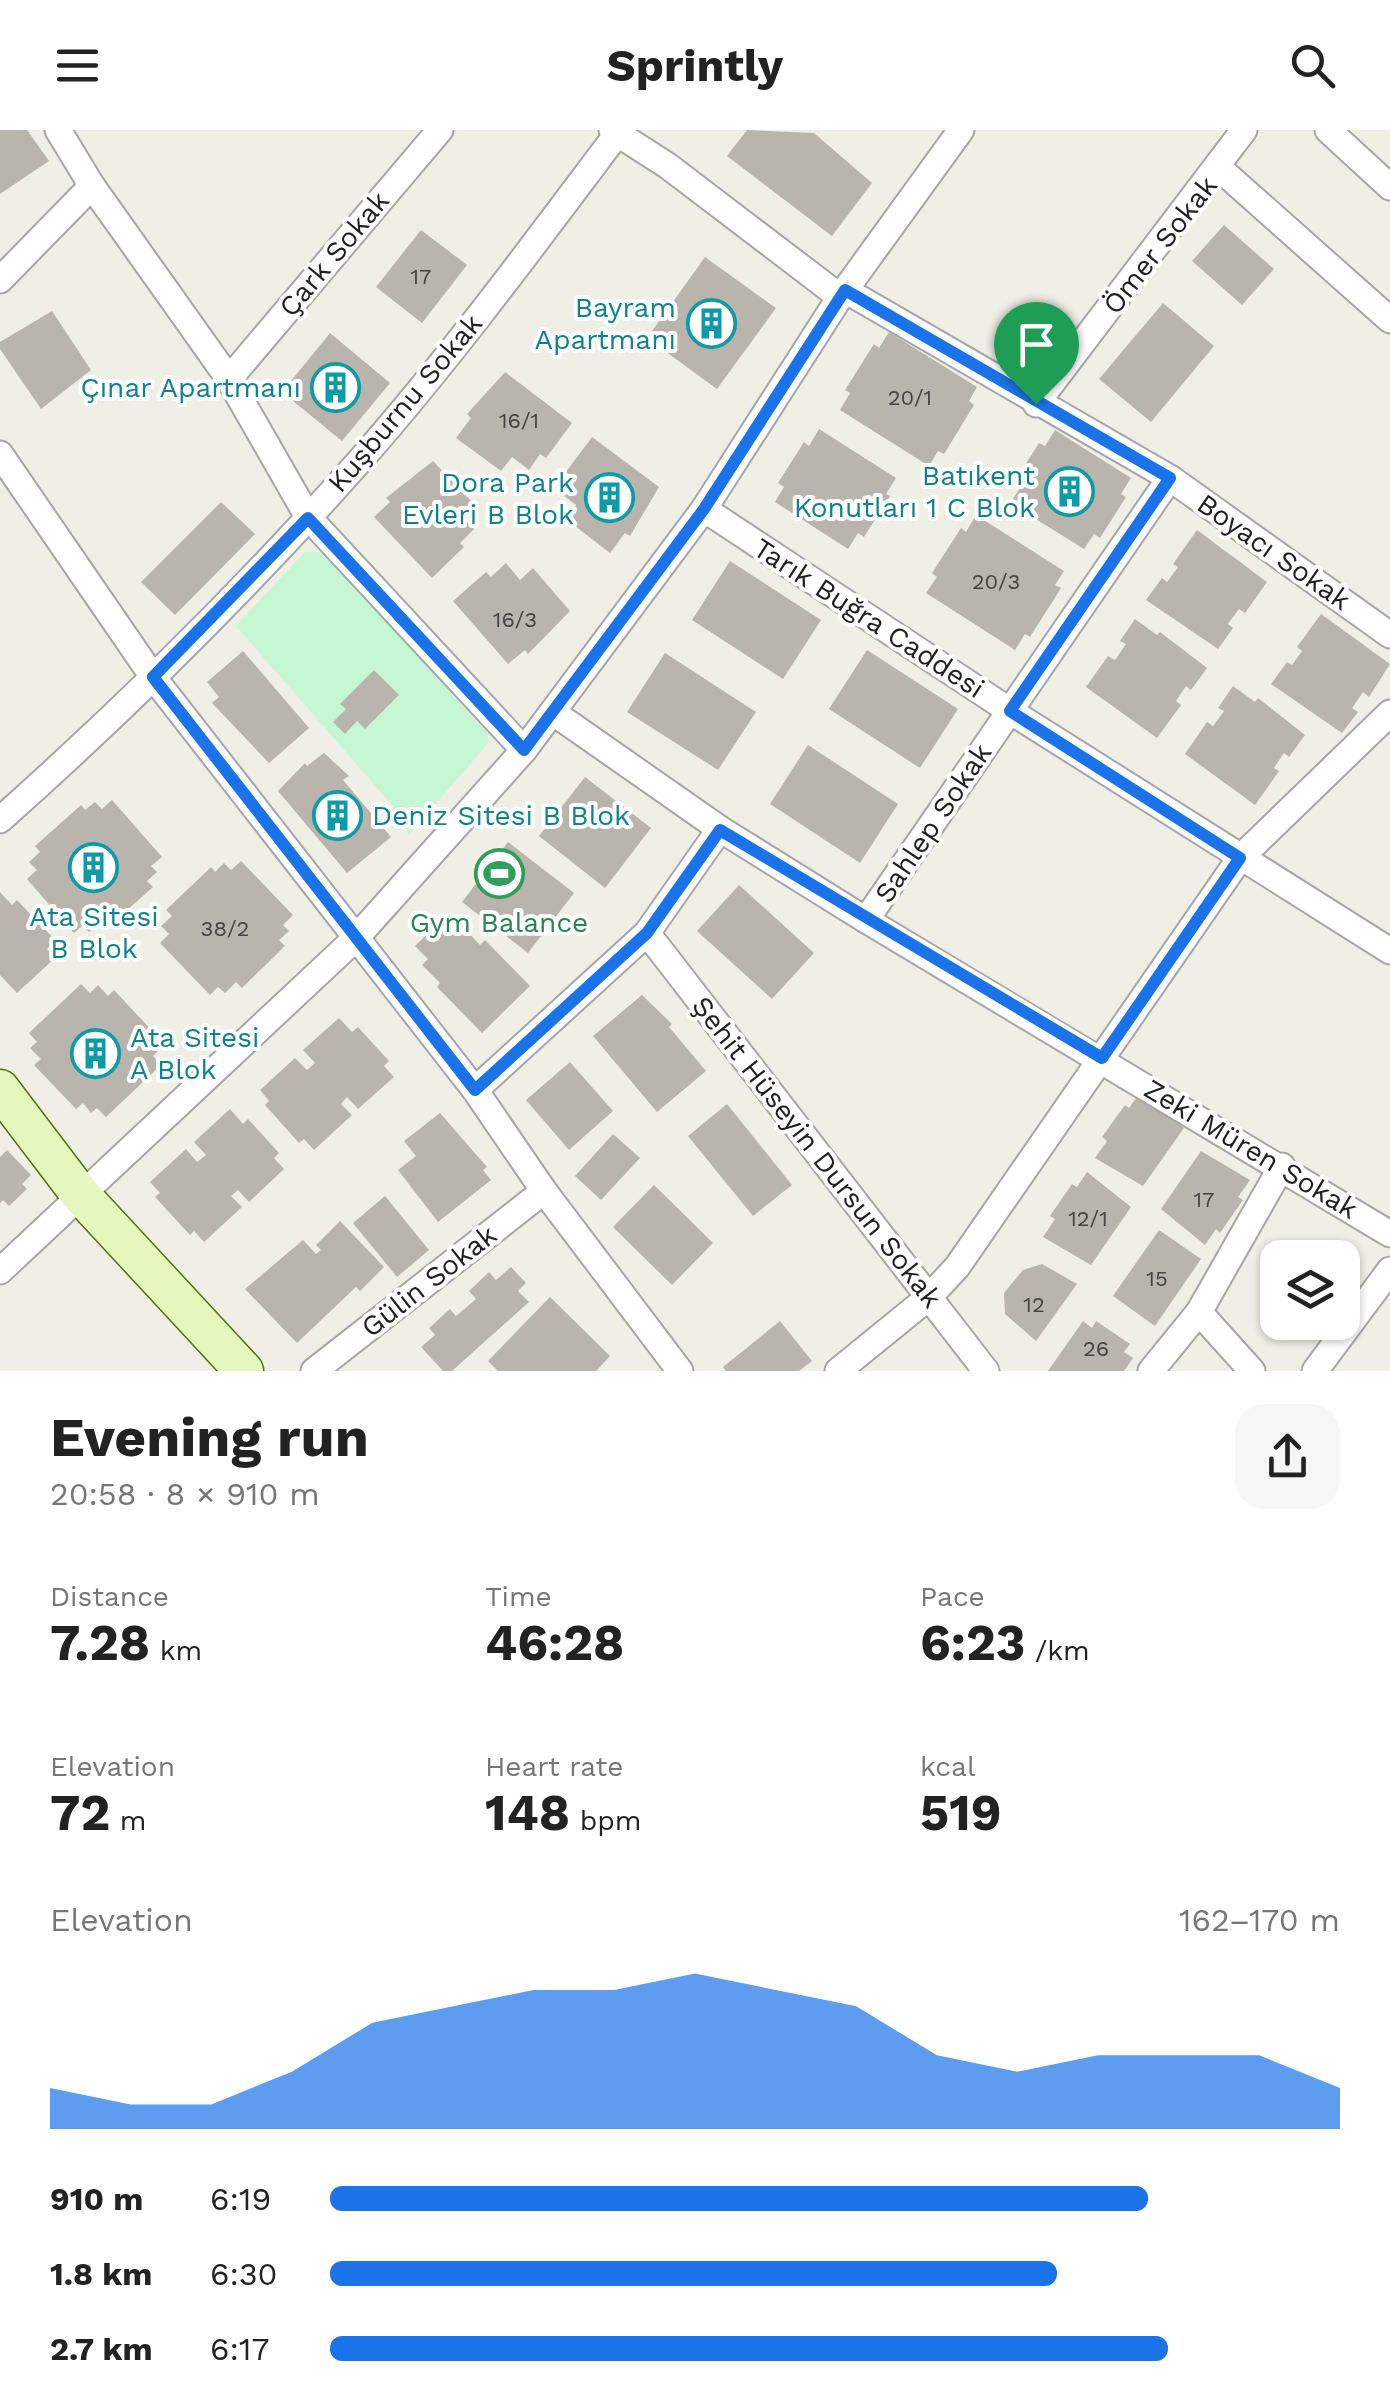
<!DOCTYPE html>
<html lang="en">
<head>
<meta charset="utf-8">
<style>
  :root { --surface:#fff; --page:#f6f6f6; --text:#222; --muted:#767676; --accent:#1a73e8 }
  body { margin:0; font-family:"Work Sans",sans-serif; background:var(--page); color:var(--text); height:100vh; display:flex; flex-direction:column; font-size:38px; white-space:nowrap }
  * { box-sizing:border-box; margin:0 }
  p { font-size:32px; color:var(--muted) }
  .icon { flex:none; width:55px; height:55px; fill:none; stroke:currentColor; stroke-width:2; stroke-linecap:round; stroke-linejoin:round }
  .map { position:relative; height:1241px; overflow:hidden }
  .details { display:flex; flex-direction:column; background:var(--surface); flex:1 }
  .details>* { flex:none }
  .fabs { position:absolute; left:1260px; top:1110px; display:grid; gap:20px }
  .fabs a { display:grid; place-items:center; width:100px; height:100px; border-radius:20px; background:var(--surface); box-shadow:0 2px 8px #0004; font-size:50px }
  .pin { position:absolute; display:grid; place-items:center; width:85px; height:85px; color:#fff; margin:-102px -42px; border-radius:50% 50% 50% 0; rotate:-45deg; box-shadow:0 0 10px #0007 }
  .pin .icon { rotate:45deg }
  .round { display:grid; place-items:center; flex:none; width:105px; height:105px; border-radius:30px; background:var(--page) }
  .head { display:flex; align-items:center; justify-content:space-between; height:170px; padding:0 50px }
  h1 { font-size:55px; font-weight:700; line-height:75px }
  .metrics { display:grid; grid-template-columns:repeat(3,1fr); gap:15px; height:170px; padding:10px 50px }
  .metrics div { display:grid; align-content:center }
  .metrics b { font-size:50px; font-weight:700 }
  .metrics small { font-size:28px; font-weight:400 }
  .metrics p { font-size:28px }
  .chart { height:280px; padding:20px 50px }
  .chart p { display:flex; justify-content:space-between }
  .chart svg { width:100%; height:180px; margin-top:10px; fill:var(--accent); opacity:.7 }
  ul { padding:0 50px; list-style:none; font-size:32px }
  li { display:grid; grid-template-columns:160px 120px 1fr; align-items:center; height:75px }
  li i { height:25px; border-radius:12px; background:var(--accent) }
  header { display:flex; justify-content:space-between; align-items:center; height:130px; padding:0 50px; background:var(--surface); font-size:45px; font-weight:700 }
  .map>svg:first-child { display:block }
  .park { fill:#c6f7d5 }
  .building { fill:#b9b5ac }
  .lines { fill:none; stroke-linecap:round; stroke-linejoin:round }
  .minor-casing { stroke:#a6a6a6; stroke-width:29 }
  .secondary-casing { stroke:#4f730a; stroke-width:41 }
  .minor { stroke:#fff; stroke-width:25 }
  .secondary { stroke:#e6f7bd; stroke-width:38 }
  .route-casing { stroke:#fff; stroke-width:20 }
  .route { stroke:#1a73e8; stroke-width:12 }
  .labels { text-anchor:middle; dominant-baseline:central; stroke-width:8; stroke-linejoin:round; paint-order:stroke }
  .number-label { font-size:22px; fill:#464442 }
  .street-label { font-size:28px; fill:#1f1f1f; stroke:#fff }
  .culture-label { font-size:28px; fill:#0d838f; stroke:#fff; text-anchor:end }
  .leisure-label { font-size:28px; fill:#27864d; stroke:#fff }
</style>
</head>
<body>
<header><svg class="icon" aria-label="menu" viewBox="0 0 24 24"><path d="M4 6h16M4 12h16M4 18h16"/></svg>Sprintly<svg class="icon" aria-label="search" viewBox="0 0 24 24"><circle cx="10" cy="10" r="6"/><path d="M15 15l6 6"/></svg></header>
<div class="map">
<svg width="1390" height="1241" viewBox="0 0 1390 1241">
  <rect width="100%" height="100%" fill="#f0efe6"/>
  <path class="park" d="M305,422H319L332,431L487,603L489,612L409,705L391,674L236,496Z"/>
  <g class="building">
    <path d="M0,0H27L49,31L0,64Z"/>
    <path d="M747,0L814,3L872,53L832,106L727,26Z"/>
    <path d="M1224,95L1274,139L1242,175L1192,131Z"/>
    <path d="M421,100L467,135L422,193L376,157Z"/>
    <path d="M705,127L776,178L717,259L647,208Z"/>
    <path d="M1163,173L1214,216L1151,292L1099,249Z"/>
    <path d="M52,181L91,240L41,279L0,219V212Z"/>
    <path d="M889,202L977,257L969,271L974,275L944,324L938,321L929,336L840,280L850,263L845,260L874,214L879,218Z"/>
    <path d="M330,203L390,253L342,311L282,262Z"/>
    <path d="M505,242L572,293L546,328L540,324L529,340L512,327L501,341L456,308L471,288L467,284Z"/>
    <path d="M819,299L896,348L886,364L890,366L864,407L858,403L848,419L775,372L784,357L778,353L804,312L809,316Z"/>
    <path d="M1055,300L1131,348L1121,364L1126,367L1100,408L1094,404L1084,419L1010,373L1020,358L1013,354L1039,313L1045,316Z"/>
    <path d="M592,307L659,357L630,406L625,403L610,423L566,389L576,375L559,362L571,346L566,342Z"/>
    <path d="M433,331L472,372L459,384L474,399L460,413L464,417L432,448L374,387L390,372L386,368Z"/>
    <path d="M221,372L255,404L175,485L141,452Z"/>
    <path d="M976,385L1064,441L1055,455L1061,458L1030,507L1025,504L1015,520L926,463L937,447L932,443L961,398L966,402Z"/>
    <path d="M1197,400L1267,452L1245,483L1239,479L1228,494L1233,498L1218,519L1146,470L1162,448L1167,452L1178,437L1173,434Z"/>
    <path d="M730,431L821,490L783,549L692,490Z"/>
    <path d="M506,433L520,450L533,438L570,481L528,524L525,520L508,534L453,471L486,442L491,447Z"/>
    <path d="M1321,484L1390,534L1369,567L1363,562L1352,578L1358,582L1342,603L1271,554L1287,532L1292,535L1302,521L1297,517Z"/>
    <path d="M1135,489L1157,505L1160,502L1207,538L1191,560L1186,556L1176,571L1181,575L1157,608L1086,557L1108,526L1115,530L1126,514L1120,511Z"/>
    <path d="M867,520L958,579L920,638L829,579Z"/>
    <path d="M243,521L309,598L269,633L212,573L219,567L207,552Z"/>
    <path d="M665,523L756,582L718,640L627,582Z"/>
    <path d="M374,540L399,565L365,599L357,591L345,604L333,592L346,579L340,574Z"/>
    <path d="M1233,556L1255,572L1258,568L1305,605L1289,627L1284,623L1274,638L1279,641L1255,675L1185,624L1207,592L1213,596L1224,581L1218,578Z"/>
    <path d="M808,615L898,674L860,733L770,674Z"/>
    <path d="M324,623L349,646L343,650L391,707L347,743L278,661L305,633L307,636Z"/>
    <path d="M585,647L651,698L605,758L539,706Z"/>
    <path d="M112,670L162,727L151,736L157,742L147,751L153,757L107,798L101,792L89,802L83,795L74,803L27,749L37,740L29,732L40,722L35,716L81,675L85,680L95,672L102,679Z"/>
    <path d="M508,712L574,763L528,823L462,772Z"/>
    <path d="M241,731L293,785L283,795L289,801L279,810L285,816L242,858L236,852L225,863L218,857L210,865L160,813L169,804L161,796L172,786L166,780L211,737L215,742L224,733L231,740Z"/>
    <path d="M739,755L814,823L772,869L697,801Z"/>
    <path d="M0,762L12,775L17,770L56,811L47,819L55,828L17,863L0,845Z"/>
    <path d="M444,788L457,801L462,796L480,815L485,810L530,856L482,903L437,857L440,853L422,835L428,829L415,816Z"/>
    <path d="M81,854L90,863L98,855L108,866L114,860L156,905L151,910L160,919L153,926L161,935L106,987L97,978L91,983L83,973L76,979L34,935L41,929L30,918L37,912L29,903Z"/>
    <path d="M642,865L672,894L669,897L706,941L657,982L593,906Z"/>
    <path d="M339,888L352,902L358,897L389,931L384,936L394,947L358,979L347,967L341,974L352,985L314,1020L304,1009L299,1013L265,975L269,971L260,960L295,928L307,940L315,933L303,920Z"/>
    <path d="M570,932L613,981L569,1020L526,970Z"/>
    <path d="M1140,963L1184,998L1143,1056L1095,1028L1107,1011L1102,1007L1125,975L1129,978Z"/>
    <path d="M727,974L792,1055L753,1086L688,1006Z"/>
    <path d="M230,979L243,994L248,989L279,1023L274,1028L284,1039L249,1072L238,1060L231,1066L242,1077L204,1112L194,1101L190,1105L155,1067L160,1063L150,1052L186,1019L197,1032L206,1025L194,1012Z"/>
    <path d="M440,983L487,1037L483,1040L491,1050L438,1092L398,1040L416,1026L404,1011Z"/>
    <path d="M613,1004L640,1028L601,1070L575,1046Z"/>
    <path d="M7,1020L31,1045L22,1054L27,1059L9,1076L3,1070L0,1073V1027Z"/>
    <path d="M1201,1021L1250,1050L1238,1067L1243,1070L1220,1103L1216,1099L1205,1115L1161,1079Z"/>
    <path d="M1087,1042L1131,1077L1091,1135L1043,1107L1055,1089L1050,1086L1072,1054L1077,1057Z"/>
    <path d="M654,1055L713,1113L672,1155L613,1097Z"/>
    <path d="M385,1066L429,1120L397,1147L353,1093Z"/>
    <path d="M340,1091L384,1137L360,1161L356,1157L297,1213L245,1159L303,1110L316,1124L321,1120L316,1115Z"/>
    <path d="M1159,1100L1201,1129L1155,1196L1113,1166Z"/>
    <path d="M1042,1134L1077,1154L1036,1211L1005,1184L1004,1163L1023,1140Z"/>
    <path d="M511,1137L526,1153L518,1161L529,1172L452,1241H443L421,1217L435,1205L429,1198L450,1179L456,1186L476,1169L469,1161L489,1142L496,1150Z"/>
    <path d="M550,1167L610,1226L596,1241H498L488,1231Z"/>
    <path d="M780,1191L812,1231L799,1241H726L723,1237Z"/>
    <path d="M1083,1191L1092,1198L1096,1191L1130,1214L1124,1222L1133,1228L1124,1241H1048Z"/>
  </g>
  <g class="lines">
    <defs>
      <g id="minor">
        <path d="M58,0L92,56L229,249L308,387L524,620"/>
        <path d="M612,0L668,36L840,167"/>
        <path d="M1328,0L1390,57"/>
        <path d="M1219,38L1390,190"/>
        <path d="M0,150L92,56"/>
        <path d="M845,160L1170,348L1390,505"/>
        <path d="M229,249L440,0"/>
        <path d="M1036,274L1244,0"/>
        <path d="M0,324L153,547L475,960L544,1061L680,1241"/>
        <path d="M704,379L1010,581L1390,821"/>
        <path d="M554,583L720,699L866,790L1390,1104"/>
        <path d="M0,690C128,576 251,454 364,326C454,223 535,113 617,4"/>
        <path d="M866,790L1170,348"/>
        <path d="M647,803L986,1241"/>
        <path d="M475,960L647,803L720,699"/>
        <path d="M0,1141L356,808L524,620L704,379L840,167L961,0"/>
        <path d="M314,1241L544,1061"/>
        <path d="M838,1241L929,1167L957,1137L1240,728L1390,583"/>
        <path d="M1151,1241L1199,1182"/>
        <path d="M1252,1241L1199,1182L1282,1036"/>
        <path d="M1315,1241L1390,1140"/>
      </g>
      <path id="secondary" d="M0,959L79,1063L244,1241"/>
    </defs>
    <use href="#minor" class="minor-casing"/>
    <use href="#secondary" class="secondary-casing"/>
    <use href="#minor" class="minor"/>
    <use href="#secondary" class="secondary"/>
  </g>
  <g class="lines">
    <defs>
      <path id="route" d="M845,160L1170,348L1010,581L1240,728L1102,928L720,700L647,803L475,960L153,547L308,388L524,620L704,379Z"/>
    </defs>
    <use href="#route" class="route-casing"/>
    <use href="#route" class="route"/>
  </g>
  <defs>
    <symbol id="building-ring" viewBox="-11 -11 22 22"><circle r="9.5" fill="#fff" stroke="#0f9aa8" stroke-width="1.5"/><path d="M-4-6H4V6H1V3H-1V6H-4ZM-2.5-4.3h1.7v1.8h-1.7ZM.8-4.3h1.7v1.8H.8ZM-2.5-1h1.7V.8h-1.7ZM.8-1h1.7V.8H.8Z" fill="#0f9aa8"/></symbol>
    <symbol id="stadium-ring" viewBox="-11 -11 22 22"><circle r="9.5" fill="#fff" stroke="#2e9e5b" stroke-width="1.5"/><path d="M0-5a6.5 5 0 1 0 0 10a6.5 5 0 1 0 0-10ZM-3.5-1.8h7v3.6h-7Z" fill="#2e9e5b"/></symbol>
  </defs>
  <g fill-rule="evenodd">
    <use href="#building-ring" x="684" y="166" width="55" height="55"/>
    <use href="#building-ring" x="308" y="230" width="55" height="55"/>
    <use href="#building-ring" x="1042" y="334" width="55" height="55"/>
    <use href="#building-ring" x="582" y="340" width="55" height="55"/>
    <use href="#building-ring" x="310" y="658" width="55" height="55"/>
    <use href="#building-ring" x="66" y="710" width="55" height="55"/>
    <use href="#stadium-ring" x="472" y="716" width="55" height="55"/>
    <use href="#building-ring" x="68" y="896" width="55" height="55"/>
  </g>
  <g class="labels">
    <g class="number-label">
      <text x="421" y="146">17</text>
      <text x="910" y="267">20/1</text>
      <text x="519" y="290">16/1</text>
      <text x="996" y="451">20/3</text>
      <text x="515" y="489">16/3</text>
      <text x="225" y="798">38/2</text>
      <text x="1204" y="1069">17</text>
      <text x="1088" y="1088">12/1</text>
      <text x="1157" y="1148">15</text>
      <text x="1034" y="1174">12</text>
      <text x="1096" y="1218">26</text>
    </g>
    <g class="street-label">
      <text transform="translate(1160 115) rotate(-52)">Ömer Sokak</text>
      <text transform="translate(334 124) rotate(-50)">Çark Sokak</text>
      <text transform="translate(405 273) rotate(-50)">Kuşburnu Sokak</text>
      <text transform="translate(1274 422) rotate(35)">Boyacı Sokak</text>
      <text transform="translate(869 488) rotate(33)">Tarık Buğra Caddesi</text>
      <text transform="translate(933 693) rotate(-56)">Sahlep Sokak</text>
      <text transform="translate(1251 1019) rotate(31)">Zeki Müren Sokak</text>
      <text transform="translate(817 1022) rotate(52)">Şehit Hüseyin Dursun Sokak</text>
      <text transform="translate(429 1151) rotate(-38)">Gülin Sokak</text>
    </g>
    <g class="culture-label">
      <text x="676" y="177">Bayram<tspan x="676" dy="32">Apartmanı</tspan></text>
      <text x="301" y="257">Çınar Apartmanı</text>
      <text x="1035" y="345">Batıkent<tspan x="1035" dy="32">Konutları 1 C Blok</tspan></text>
      <text x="574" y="352">Dora Park<tspan x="574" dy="32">Evleri B Blok</tspan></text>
      <text x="372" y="685" text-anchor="start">Deniz Sitesi B Blok</text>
      <text x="94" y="786" text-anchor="middle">Ata Sitesi<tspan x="94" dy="32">B Blok</tspan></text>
      <text x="130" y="907" text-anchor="start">Ata Sitesi<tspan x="130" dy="32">A Blok</tspan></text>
    </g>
    <g class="leisure-label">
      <text x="499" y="792">Gym Balance</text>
    </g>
  </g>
</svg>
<div class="fabs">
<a><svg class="icon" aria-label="layers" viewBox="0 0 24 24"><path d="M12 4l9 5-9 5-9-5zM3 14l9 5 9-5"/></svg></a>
</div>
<div class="pin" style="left:1036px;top:274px;background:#1e9e55"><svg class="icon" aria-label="arrive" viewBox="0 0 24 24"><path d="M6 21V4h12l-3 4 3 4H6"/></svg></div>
</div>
<section class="details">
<div class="head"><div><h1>Evening run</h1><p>20:58 · 8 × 910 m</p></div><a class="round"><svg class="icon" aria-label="share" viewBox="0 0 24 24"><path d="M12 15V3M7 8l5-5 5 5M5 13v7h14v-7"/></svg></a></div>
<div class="metrics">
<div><p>Distance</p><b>7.28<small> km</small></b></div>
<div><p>Time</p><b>46:28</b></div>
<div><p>Pace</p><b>6:23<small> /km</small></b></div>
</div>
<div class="metrics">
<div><p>Elevation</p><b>72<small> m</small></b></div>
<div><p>Heart rate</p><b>148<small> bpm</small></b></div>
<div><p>kcal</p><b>519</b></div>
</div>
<div class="chart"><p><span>Elevation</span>162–170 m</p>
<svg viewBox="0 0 160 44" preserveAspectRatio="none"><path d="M0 44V34L10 38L20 38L30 30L40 18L50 14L60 10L70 10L80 6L90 10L100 14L110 26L120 30L130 26L140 26L150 26L160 34V44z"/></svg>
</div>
<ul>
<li><b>910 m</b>6:19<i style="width:81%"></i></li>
<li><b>1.8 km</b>6:30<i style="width:72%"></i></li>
<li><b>2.7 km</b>6:17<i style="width:83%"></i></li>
</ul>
</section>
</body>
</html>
